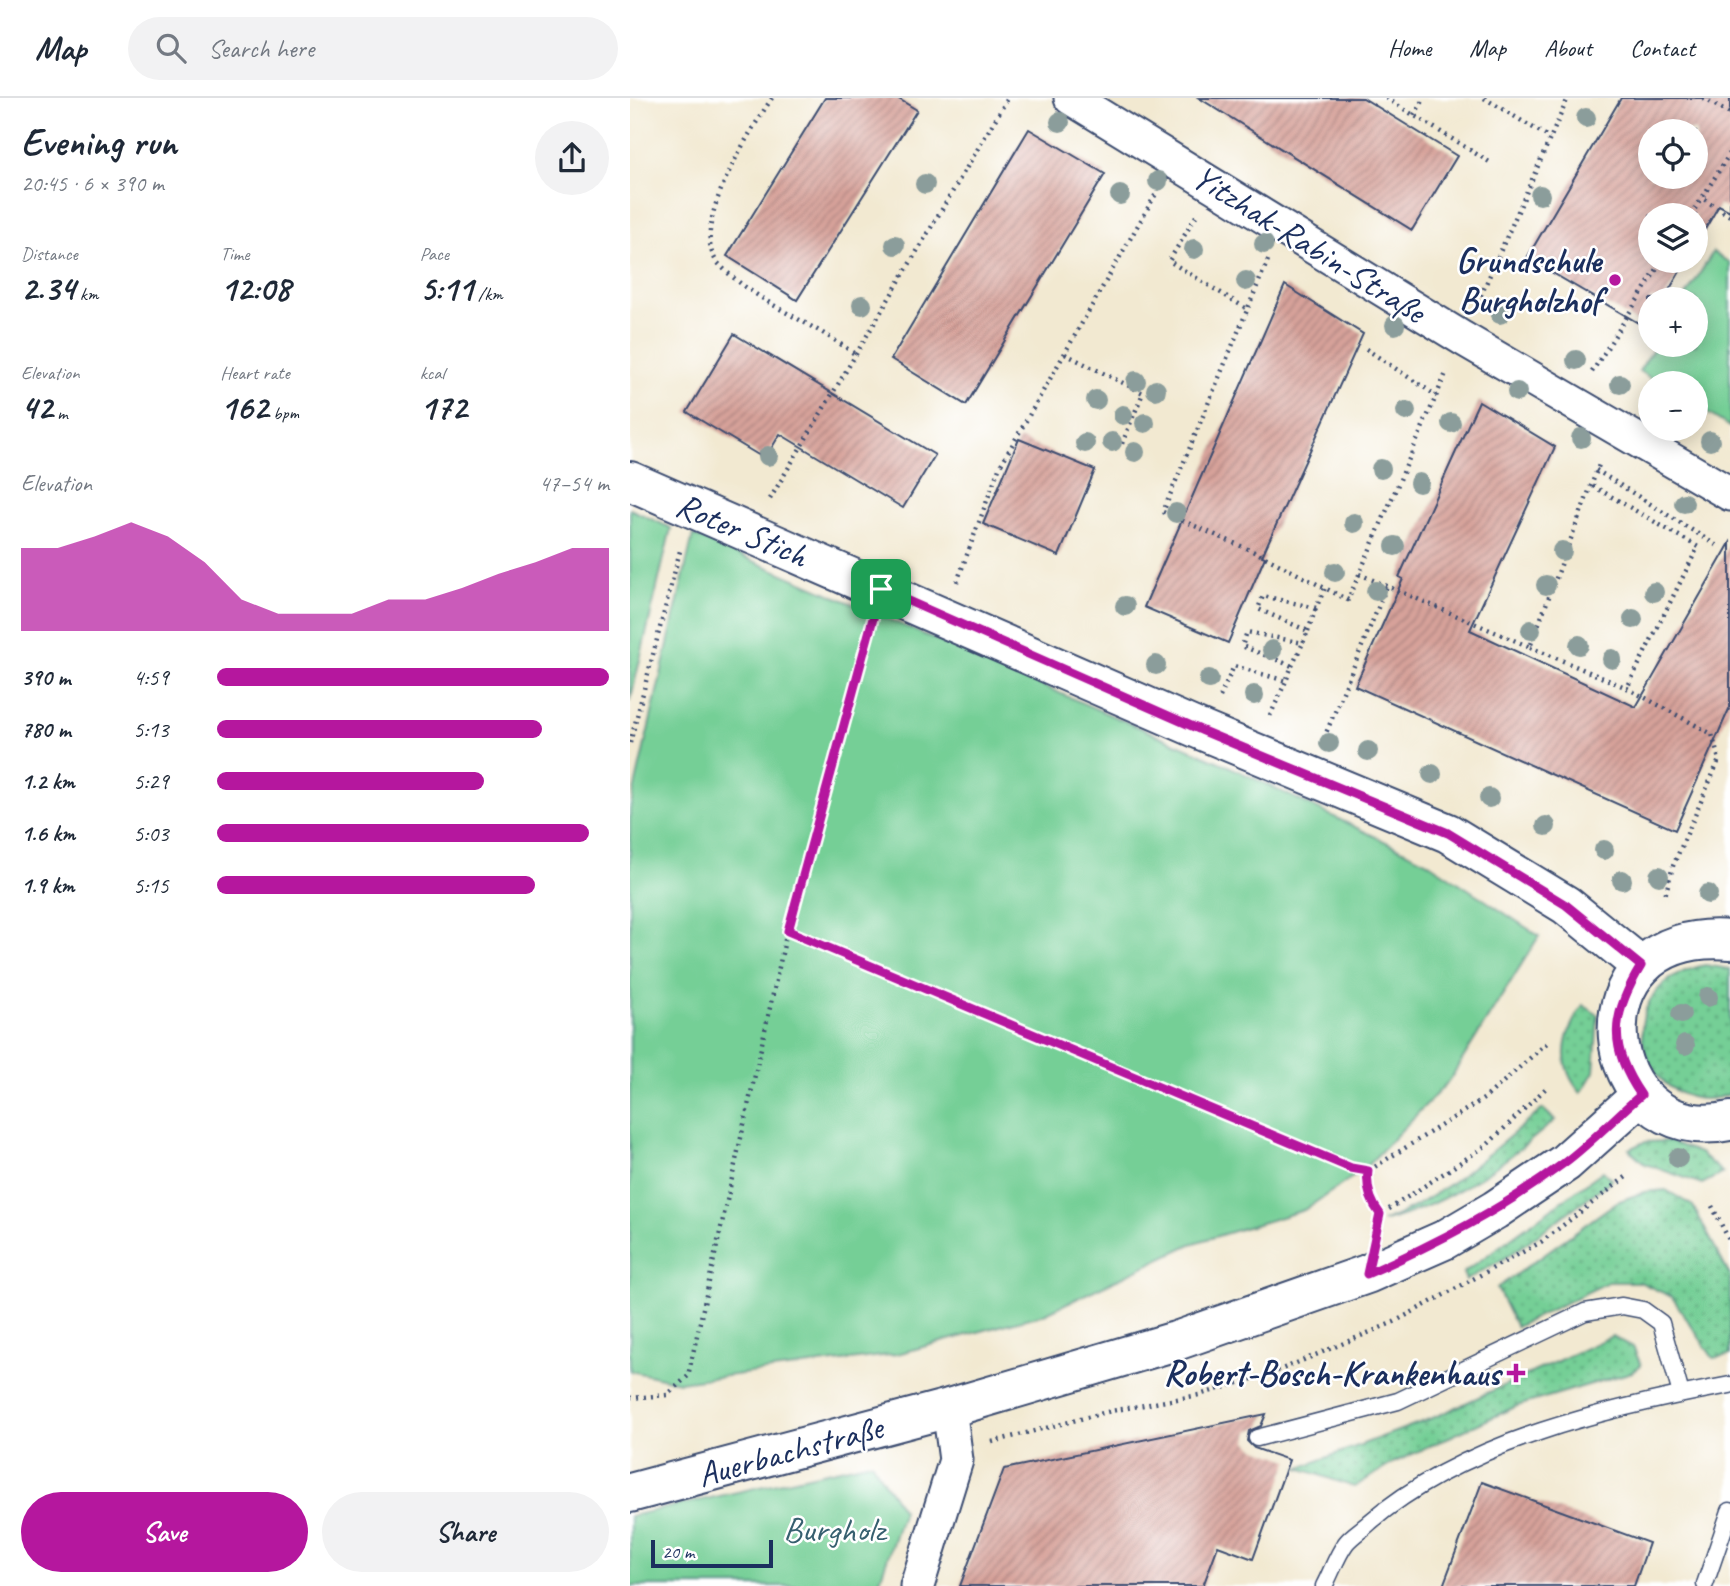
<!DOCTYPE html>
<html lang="en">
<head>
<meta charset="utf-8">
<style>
  :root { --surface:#fff; --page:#f2f2f3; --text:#1f2937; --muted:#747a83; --line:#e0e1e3; --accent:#b5179e }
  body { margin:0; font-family:Caveat,sans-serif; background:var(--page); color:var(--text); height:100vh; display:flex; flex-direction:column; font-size:26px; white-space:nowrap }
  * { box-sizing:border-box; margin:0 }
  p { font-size:23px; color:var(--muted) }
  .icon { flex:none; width:38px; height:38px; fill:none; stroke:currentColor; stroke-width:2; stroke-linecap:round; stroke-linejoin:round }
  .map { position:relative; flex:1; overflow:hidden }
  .drawer { display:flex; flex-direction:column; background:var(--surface); width:630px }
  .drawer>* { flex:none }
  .fabs { position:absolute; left:1008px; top:21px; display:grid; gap:14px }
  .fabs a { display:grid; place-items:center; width:70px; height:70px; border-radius:50%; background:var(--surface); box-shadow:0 4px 18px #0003; font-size:35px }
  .scale { position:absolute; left:21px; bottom:18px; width:122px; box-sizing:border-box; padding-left:7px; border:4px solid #1b2f5e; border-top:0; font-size:19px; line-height:24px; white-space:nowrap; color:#1b2f5e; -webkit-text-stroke:5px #fff; paint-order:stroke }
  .pin { position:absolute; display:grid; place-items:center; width:60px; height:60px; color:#fff; margin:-30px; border-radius:14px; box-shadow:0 4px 10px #0006 }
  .round { display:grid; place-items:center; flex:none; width:74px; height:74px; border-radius:37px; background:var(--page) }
  .head { display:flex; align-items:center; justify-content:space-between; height:119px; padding:0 21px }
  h1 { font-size:38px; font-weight:700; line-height:52px }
  .figures { display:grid; grid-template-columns:repeat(3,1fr); gap:10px; height:119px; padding:7px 21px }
  .figures div { display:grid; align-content:center }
  .figures b { font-size:35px; font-weight:700 }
  .figures small { font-size:19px; font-weight:400 }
  .figures p { font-size:19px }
  .chart { height:196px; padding:14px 21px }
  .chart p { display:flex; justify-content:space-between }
  .chart svg { width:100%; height:126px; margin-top:7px; fill:var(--accent); opacity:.7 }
  .cta { display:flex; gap:14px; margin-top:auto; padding:14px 21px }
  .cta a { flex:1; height:80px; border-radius:42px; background:var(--accent); color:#fff; font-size:28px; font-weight:700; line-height:80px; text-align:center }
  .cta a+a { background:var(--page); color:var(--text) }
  ul { padding:0 21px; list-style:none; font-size:23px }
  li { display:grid; grid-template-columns:112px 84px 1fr; align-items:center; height:52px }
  li i { height:18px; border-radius:9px; background:var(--accent) }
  header { display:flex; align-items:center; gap:42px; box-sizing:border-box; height:98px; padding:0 35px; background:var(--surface); border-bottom:2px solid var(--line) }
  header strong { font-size:33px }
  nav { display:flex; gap:38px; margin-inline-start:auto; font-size:24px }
  .search { width:490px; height:63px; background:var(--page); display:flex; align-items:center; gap:18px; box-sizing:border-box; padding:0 24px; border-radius:38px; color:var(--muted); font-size:26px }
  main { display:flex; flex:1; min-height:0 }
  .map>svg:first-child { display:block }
  .grass { fill:url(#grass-dots); stroke:#487f7a; stroke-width:2 }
  .green { fill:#75cf96; stroke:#487f7a; stroke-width:2 }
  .building { fill:url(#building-hatch); fill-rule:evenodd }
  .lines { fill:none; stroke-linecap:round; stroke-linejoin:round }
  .lane-casing { stroke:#3b4b6f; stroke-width:19 }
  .street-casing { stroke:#3b4b6f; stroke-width:37 }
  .secondary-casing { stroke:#3b4b6f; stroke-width:42 }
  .path { stroke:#3b4b6f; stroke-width:4.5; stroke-dasharray:2 5; stroke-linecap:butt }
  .lane { stroke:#fff; stroke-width:16 }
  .street { stroke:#fff; stroke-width:33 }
  .secondary { stroke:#fff; stroke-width:38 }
  .tree { fill:#8b9d9b }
  .route-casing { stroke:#fff; stroke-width:14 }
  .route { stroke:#b5179e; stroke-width:9 }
  .poi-dot { fill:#b5179e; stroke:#fff; stroke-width:2.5 }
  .labels { text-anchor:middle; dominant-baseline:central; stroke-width:5; stroke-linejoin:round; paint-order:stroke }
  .street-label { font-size:35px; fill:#1b2f5e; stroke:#fff }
  .poi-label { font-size:35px; font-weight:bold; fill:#1b2f5e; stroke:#fff; text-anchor:end }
  .park-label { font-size:35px; fill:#365f6f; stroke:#fff }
</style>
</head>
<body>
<header>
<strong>Map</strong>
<div class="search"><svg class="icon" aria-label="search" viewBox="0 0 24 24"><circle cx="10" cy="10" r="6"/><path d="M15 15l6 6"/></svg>Search here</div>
<nav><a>Home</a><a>Map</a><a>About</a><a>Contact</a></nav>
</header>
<main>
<section class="drawer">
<div class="head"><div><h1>Evening run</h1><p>20:45 · 6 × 390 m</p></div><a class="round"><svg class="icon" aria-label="share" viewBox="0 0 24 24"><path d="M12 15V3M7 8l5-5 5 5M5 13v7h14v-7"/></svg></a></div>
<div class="figures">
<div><p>Distance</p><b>2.34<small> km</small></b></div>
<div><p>Time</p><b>12:08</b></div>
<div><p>Pace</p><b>5:11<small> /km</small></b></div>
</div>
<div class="figures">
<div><p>Elevation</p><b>42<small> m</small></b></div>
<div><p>Heart rate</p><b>162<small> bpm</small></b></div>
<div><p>kcal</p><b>172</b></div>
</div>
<div class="chart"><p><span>Elevation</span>47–54 m</p>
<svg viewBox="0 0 160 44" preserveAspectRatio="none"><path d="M0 44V15L10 15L20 11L30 6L40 11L50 20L60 33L70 38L80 38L90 38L100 33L110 33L120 29L130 24L140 20L150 15L160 15V44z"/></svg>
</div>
<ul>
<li><b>390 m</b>4:59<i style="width:100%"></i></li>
<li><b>780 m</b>5:13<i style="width:83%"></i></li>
<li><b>1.2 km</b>5:29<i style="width:68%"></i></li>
<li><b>1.6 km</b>5:03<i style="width:95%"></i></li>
<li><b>1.9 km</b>5:15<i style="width:81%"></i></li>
</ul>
<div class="cta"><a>Save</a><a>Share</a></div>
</section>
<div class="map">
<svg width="1100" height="1488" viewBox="0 0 1100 1488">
  <defs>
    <pattern id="grass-dots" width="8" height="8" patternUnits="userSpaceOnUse" patternTransform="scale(1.75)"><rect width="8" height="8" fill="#75cf96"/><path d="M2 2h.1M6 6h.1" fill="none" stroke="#5fa87e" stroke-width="1.8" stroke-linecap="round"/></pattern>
    <pattern id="building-hatch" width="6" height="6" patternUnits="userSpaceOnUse" patternTransform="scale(1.75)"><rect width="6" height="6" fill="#d7a29a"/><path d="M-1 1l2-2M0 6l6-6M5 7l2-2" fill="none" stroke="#ae8481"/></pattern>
  </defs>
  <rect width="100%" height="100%" fill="#fff"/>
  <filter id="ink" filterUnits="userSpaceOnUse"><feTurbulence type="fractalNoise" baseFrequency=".0143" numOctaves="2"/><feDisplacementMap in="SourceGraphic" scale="14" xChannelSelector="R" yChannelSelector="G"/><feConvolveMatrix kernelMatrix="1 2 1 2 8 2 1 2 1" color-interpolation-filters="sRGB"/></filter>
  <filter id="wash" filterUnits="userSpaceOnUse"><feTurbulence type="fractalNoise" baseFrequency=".00686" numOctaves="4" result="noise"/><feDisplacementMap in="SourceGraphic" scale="28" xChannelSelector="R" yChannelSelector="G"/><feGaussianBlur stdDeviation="1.57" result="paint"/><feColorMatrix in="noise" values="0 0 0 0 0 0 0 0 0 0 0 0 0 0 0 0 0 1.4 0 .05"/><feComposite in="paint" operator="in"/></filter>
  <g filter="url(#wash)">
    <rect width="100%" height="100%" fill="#f2e9d1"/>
    <g class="grass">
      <path d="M1075,867L1100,871V996C1019,1028 963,892 1075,867Z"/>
      <path d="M953,907L968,917L964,974L951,995C926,967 933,936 953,907Z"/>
      <path d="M913,1011L925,1022C873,1067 819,1106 752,1124C814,1099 862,1052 913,1011Z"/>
      <path d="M1039,1043L1070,1055L1093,1075L1072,1086L1015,1066L999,1051L1014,1044Z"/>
      <path d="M973,1073L982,1082L880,1157L836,1182L833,1175Z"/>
      <path d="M1036,1092L1063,1108L1100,1178V1257L1083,1260L1042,1199L1010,1184H978L886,1229L867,1190L987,1104L1014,1094Z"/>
      <path d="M982,1238L1003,1249L1011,1267L1002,1274L887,1308L765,1364L724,1389L669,1370L805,1319Z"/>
    </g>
    <g class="green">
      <path d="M1083,154L1100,165V329L1066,308V285H1029L1009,273L1026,247H1066V201H1054Z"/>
      <path d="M0,411L41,430L0,604Z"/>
      <path d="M63,437L594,666L796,763L909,838L819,983L733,1072L674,1112L561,1146L414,1216L267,1256L49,1284L0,1273V711Z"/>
      <path d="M241,1364L273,1413L248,1488H0V1418Z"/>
    </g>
    <g id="blocks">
      <g class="building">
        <path d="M195,0H267L287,12L167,202L97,158Z"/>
        <path d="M569,0H733L827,58L782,132Z"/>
        <path d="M991,0H1100V113L1089,107L1066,147V117H1020V163H1056L1034,201H1020V224L1017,230L897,160ZM1020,33H1066V79H1020Z"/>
        <path d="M399,31L475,76L336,307L261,261Z"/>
        <path d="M655,187L733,236L632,458L635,459L598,545L514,509Z"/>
        <path d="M104,236L305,357L273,410L150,336L135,361L57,314Z"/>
        <path d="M849,303L925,349L840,532L1006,609L1100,445V609L1045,732L725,588L773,481L769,479Z"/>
        <path d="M389,341L465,372L429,458L353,426Z"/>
        <path d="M636,1316L631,1328L619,1333L617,1343L624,1350L659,1362L623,1461L588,1448L573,1488H330L374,1371Z"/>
        <path d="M852,1384L1019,1445L1004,1488H813Z"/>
      </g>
    </g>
  </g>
  <g filter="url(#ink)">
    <use href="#blocks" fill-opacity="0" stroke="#3b4b6f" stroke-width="2"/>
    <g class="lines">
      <defs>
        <g id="lane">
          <path d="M627,1340L768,1303L955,1214L992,1208L1013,1212L1031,1225L1051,1296"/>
          <path d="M1075,1486L1100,1413"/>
          <path d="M694,1488C701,1475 707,1457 716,1445C722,1437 733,1431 740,1424C834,1343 981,1309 1100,1287"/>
        </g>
        <g id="street">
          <path d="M441,0L832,240L1100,396"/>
          <path d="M287,1488L326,1362L319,1310"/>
        </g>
        <g id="secondary">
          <path d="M0,383L573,633L818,735L936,807L1011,868"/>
          <path d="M1100,842C937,828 964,1052 1100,1023"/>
          <path d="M0,1395L319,1310L546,1243L737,1176L814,1142L865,1112L935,1065L1011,997"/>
        </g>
      </defs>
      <use href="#lane" class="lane-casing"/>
      <use href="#street" class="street-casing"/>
      <use href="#secondary" class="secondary-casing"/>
      <g class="path">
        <path d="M142,0C121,32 57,130 88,165C125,205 183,224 226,257"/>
        <path d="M756,0L861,65"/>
        <path d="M854,0L920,40"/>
        <path d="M1073,0L1100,16"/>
        <path d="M784,17L795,0"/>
        <path d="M1100,55L1072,100L1100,118"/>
        <path d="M1061,117L1072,100"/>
        <path d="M566,118L539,163L617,211"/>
        <path d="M638,162L533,414L629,456L718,502L817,273"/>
        <path d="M848,204L938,0"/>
        <path d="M736,251L807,298"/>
        <path d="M435,256L513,295L491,348"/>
        <path d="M962,274L1032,163"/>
        <path d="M966,372L1089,449"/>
        <path d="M963,388L1068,449L997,590"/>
        <path d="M140,401L378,0"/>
        <path d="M729,476L900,549L970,364"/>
        <path d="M327,484L369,370L527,94"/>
        <path d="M678,533L686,510"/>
        <path d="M900,549L997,590L1082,636L1089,662L1043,768L1035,798"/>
        <path d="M662,568L673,545"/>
        <path d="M590,599L604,568L656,583L662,568L612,548L617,534L673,545L678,533L628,511L633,498L686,510L695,490"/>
        <path d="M640,618L656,583"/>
        <path d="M694,640L757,488"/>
        <path d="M0,645L51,449"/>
        <path d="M157,833L733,1072L738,1073L855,1000L917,945"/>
        <path d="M738,1073C736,1090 739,1103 750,1117"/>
        <path d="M1082,1108L1100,1144"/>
        <path d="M748,1127L750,1117L857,1047L916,990"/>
        <path d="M0,1300L37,1297L58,1278L157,833L240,532"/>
        <path d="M362,1344L481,1313L569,1297L645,1274L764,1224L911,1144L996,1079"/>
      </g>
      <use href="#lane" class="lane"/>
      <use href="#street" class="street"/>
      <use href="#secondary" class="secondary"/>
    </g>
    <g class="tree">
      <circle cx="956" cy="20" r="10"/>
      <circle cx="430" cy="24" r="10"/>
      <circle cx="528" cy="83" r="10"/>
      <circle cx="295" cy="86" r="10"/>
      <circle cx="490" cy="97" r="10"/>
      <circle cx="910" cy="97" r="10"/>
      <circle cx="634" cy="146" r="10"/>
      <circle cx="265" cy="147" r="10"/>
      <circle cx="564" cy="151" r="10"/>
      <circle cx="616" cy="183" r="10"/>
      <circle cx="232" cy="207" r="10"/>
      <circle cx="870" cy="216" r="10"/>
      <circle cx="765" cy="227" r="10"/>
      <circle cx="946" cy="262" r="10"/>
      <circle cx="506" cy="283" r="10"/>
      <circle cx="990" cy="286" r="10"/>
      <circle cx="526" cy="292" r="10"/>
      <circle cx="887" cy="294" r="10"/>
      <circle cx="466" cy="302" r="10"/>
      <circle cx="776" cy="313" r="10"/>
      <circle cx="493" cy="317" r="10"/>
      <circle cx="515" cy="325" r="10"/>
      <circle cx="821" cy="325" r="10"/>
      <circle cx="951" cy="340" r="10"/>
      <circle cx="1080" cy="343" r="10"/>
      <circle cx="482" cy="344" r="10"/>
      <circle cx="455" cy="345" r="10"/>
      <circle cx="505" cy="354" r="10"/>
      <circle cx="138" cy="358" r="10"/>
      <circle cx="751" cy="371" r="10"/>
      <circle cx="789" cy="385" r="10"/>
      <circle cx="1054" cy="405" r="10"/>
      <circle cx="546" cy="415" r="10"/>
      <circle cx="724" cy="425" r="10"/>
      <circle cx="765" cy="448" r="10"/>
      <circle cx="932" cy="453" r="10"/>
      <circle cx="705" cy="474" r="10"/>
      <circle cx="916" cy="487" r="10"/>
      <circle cx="746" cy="493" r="10"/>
      <circle cx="1024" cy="494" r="10"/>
      <circle cx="495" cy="508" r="10"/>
      <circle cx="1003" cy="521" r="10"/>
      <circle cx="901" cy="532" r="10"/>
      <circle cx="949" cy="547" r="10"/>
      <circle cx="642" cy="552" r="10"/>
      <circle cx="982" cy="561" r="10"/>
      <circle cx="526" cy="567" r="10"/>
      <circle cx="579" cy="581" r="10"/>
      <circle cx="624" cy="597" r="10"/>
      <circle cx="699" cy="645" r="10"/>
      <circle cx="738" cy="653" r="10"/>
      <circle cx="802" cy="676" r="10"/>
      <circle cx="859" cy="700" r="10"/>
      <circle cx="916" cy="728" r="10"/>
      <circle cx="974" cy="752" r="10"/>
      <circle cx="1029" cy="778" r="10"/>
      <circle cx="992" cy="782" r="10"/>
      <circle cx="1078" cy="796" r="10"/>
      <circle cx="1078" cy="899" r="10"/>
      <circle cx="1051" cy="916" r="10"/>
      <circle cx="1055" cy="947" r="10"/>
      <circle cx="1048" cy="1060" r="10"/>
    </g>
  </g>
  <g class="lines" filter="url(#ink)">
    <defs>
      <path id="route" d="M251,491L573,633L818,735L936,807L1011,868C981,917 978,949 1011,997C985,1019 962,1044 934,1065C873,1111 807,1145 737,1176L750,1116C740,1103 736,1090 738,1073L721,1070L158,833Z"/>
    </defs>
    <use href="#route" class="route-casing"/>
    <use href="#route" class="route"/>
  </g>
  <g class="poi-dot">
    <circle cx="985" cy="182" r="7"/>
    <path d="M882.5 1264.5h7v7h7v7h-7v7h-7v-7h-7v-7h7z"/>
  </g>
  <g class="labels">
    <g class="street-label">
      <text transform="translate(679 146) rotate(32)">Yitzhak-Rabin-Straße</text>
      <text transform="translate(112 432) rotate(23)">Roter Stich</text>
      <text transform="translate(160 1353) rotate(-15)">Auerbachstraße</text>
    </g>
    <g class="poi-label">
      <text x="971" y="162">Grundschule<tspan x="971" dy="40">Burgholzhof</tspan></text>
      <text x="870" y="1275">Robert-Bosch-Krankenhaus</text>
    </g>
    <g class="park-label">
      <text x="204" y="1431">Burgholz</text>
    </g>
  </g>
</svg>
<div class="fabs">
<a><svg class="icon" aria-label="locate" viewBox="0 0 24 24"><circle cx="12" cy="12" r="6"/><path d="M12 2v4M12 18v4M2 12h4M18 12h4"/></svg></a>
<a><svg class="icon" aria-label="layers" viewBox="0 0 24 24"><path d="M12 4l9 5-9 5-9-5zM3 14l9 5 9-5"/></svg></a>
<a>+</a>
<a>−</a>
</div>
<div class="scale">20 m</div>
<div class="pin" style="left:251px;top:491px;background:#1e9e55"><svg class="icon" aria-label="arrive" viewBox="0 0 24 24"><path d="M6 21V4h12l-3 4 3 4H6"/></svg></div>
</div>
</main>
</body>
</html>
